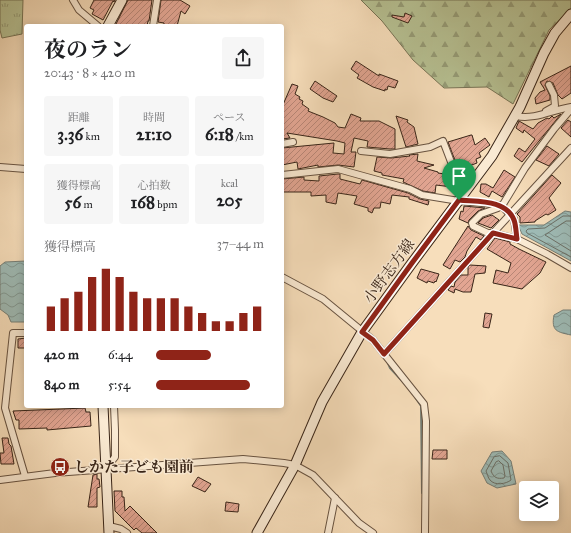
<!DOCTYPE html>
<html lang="ja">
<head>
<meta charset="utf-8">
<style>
  :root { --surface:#fff; --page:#f6f6f6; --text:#202124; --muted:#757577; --accent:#8f2418 }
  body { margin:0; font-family:"IM FELL Great Primer","Noto Serif JP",serif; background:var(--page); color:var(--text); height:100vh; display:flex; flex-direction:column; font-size:15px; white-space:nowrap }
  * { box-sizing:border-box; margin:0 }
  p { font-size:13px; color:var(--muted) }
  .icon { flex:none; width:22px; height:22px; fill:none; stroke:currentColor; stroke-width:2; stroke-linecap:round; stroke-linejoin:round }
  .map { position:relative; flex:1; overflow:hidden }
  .drawer { position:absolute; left:24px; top:24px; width:260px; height:384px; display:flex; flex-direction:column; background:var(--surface); border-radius:4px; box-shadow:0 2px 10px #0003 }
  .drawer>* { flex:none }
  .fabs { position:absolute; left:519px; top:481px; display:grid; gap:8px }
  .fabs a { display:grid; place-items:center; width:40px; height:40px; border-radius:4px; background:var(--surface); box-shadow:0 2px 10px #0003; font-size:20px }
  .pin { position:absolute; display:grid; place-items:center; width:34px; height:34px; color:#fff; margin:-41px -17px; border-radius:50% 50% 50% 0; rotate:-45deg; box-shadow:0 0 4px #0007 }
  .pin .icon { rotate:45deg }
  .round { display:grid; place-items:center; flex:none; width:42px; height:42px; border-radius:4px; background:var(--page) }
  .head { display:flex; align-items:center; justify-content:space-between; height:68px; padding:0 20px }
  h1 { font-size:22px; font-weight:700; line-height:30px }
  .figures { display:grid; grid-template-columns:repeat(3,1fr); gap:6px; height:68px; padding:4px 20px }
  .figures div { display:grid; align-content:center; border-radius:4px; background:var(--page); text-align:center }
  .figures b { font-size:17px; font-weight:700 }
  .figures small { font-size:11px; font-weight:400 }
  .figures p { font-size:11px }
  .chart { height:112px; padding:8px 20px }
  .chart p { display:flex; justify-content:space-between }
  .chart svg { width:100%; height:72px; margin-top:4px; stroke:var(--accent); stroke-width:6 }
  ul { padding:0 20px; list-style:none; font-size:13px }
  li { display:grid; grid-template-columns:64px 48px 1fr; align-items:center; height:30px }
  li i { height:10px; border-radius:5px; background:var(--accent) }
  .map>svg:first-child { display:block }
  .grass { fill:url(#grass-tufts); stroke:#787456 }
  .forest { fill:url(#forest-firs); stroke:#787456 }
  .water { fill:url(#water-waves); stroke:#767f77 }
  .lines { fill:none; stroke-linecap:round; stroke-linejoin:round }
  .shore { stroke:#6c7067; stroke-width:1 }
  .stream { stroke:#767f77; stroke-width:2 }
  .building { fill:url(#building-hatch); stroke:#392518 }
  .street-casing { stroke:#685341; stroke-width:8 }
  .secondary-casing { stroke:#392518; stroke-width:11 }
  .street { stroke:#faead3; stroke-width:6 }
  .secondary { stroke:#faead3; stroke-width:9 }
  .route-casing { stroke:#fff; stroke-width:8 }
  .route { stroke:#8f2418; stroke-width:5 }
  .labels { text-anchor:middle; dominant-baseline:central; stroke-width:3; stroke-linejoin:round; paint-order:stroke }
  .street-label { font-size:15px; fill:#392518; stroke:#faead3 }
  .poi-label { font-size:15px; font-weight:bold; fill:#392518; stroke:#faead3; text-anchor:start }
</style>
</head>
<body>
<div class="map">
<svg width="571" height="533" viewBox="0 0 571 533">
  <defs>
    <pattern id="grass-tufts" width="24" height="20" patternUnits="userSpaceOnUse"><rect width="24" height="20" fill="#b7c294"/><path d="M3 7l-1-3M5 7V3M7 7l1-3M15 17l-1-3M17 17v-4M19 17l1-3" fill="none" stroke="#969d78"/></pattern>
    <pattern id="forest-firs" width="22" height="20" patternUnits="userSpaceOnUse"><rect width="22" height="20" fill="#b7c294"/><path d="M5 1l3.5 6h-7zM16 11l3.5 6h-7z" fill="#969d78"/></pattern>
    <pattern id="water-waves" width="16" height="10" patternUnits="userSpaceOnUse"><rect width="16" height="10" fill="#9ebbb6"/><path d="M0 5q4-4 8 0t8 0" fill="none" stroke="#829893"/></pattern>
    <pattern id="building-hatch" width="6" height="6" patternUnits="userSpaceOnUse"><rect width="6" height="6" fill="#e2a592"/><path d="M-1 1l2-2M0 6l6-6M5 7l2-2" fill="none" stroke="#b88676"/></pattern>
  </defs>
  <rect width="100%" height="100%" fill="#f7debb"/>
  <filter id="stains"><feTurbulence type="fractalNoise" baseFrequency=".005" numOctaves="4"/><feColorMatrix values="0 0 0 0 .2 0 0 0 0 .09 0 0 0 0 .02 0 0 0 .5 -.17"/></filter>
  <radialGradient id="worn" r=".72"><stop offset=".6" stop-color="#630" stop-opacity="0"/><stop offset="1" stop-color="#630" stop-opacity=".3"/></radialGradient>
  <path class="grass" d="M0,0H23L22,34L2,38L0,30Z"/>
  <path class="forest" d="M361,0H571V9L549,30L513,104L487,87L444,88L413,60L382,21Z"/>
  <g class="water">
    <path d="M565,211L571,212V261L522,234L518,225H544Z"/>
    <path d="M26,261V322H11L8,315L0,309V266L5,262Z"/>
    <path d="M563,310H571V335C557,332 551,331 554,315Z"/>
    <path d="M502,451L511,461L516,484L497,488L487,483L481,471L492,452Z"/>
  </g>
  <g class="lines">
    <g class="shore">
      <path d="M571,216H563L545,228L528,229L526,231L527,233L571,257"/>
      <path d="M571,221H566L545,235L571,251"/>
      <path d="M500,456L508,463L511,480C506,484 495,486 490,480C488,478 487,473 486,471L494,457Z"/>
      <path d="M499,461L503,465L505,476L504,478C497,479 494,478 491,471L496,462Z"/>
    </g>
    <g class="stream">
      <path d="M387,361L390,368L404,383"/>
      <path d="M415,397L421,406L422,493"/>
    </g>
  </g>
  <g class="building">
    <path d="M94,0H115L114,2L113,1L103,20L92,14L94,10L90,8Z"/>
    <path d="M128,0H152L149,21H148L147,26H115Z"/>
    <path d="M161,0H180L190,6L185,14L181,11L177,26L164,25V23L158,22Z"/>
    <path d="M405,13L412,16L408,23L392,17V15L404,17Z"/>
    <path d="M356,61L379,76V74L398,81L395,88L388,86L387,90L385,89V91L373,87L357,78L359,75L351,69Z"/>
    <path d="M571,66V93L562,99L558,95L553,83L547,81L545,85L550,96V100L536,104L535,98L540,92L545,90L540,82Z"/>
    <path d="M315,81L337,96L333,102L323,98L310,89Z"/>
    <path d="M292,84L298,86L295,94L300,97L299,99L303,101L302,104L309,109L308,111L323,117L335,123L338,127L345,128L351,114L361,118L360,121H379L395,129V149H390L367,147L368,141L354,138L351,152H356L354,167L338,165L318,167V165L298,169L297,162L282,165V148L334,143L333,153L344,154L345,143L337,141L287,133L290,138L282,139V107Z"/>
    <path d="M561,114L522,162L514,156L519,148L525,152L535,139L524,130L523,133L516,128L519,121L533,129L538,123L547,118L549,119L552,116L554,118Z"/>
    <path d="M396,116L408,120L407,122L414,127L418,144L406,147Z"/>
    <path d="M568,120L571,122V137L561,128Z"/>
    <path d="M471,135H472L475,145L485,138L490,145L479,153L481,157L476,159L477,163L461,169L456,163L448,142Z"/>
    <path d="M547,146L559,154L549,166L536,160Z"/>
    <path d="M418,154L417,161L434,165L424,168L438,172V173L451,175L453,181L452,187L436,185L435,193L423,191L403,182L404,179L382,175V173L374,171L377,157L391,158L410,156L409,155Z"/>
    <path d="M504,170L515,177L502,197L492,191L489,197L480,192L481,184H486L493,188Z"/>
    <path d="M338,174H340V179L360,184L362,180L408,193L420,199L429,201L428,205L409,199V197L392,195L390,204L381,202L380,208H374L372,213L368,211V208L354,204L357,196L338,193L336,204L326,202V195L311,196V192H282V179L304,177V180L319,181V176Z"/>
    <path d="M552,175L561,183L549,198L556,210L548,215L546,214L535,221V222L520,223V217L517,214Z"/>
    <path d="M464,206L485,208L478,211L469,220L468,223L459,219L461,211L463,212Z"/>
    <path d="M492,215L499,220L491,228L478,223L483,218Z"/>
    <path d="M468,226L471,230L484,236L481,240L476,237L467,251L465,257L460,262L455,260L450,269L443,265Z"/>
    <path d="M495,238L510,242V244L519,249L546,262L540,273L522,289L493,283L496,270L508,273L511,263L487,249Z"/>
    <path d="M470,265L486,266L485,273L475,274L471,292H463L455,289L454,293L448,290L451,286L454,287L455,282L461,275H468V267Z"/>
    <path d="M421,269L439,274L436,282L435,281L434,283L428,281L427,283L417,278Z"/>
    <path d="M485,313L492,314L489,328L483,327Z"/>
    <path d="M26,338V348H18V339Z"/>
    <path d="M85,408L86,412H90L91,426L47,430V428L19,429V420H16L13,411Z"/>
    <path d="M2,438H8L9,444L11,446L14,464H1L0,453H4Z"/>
    <path d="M433,450H447V459H432Z"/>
    <path d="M97,474V479H99L100,487L97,488V507H88L93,475Z"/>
    <path d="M198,477L211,484L205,492L192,486Z"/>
    <path d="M114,491H122V497H124L125,511L130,506L157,533H142L136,528L134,530L115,511Z"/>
    <path d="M226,502L239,504L238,512L225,511Z"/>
  </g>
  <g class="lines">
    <defs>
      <g id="street">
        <path d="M73,0L79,10L98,26"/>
        <path d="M153,26L157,0"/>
        <path d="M546,111L555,106L554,95L549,85"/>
        <path d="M516,116C535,120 552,110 571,107"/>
        <path d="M282,144L293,142"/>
        <path d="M361,151L390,154L430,147L443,141L461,188L466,190"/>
        <path d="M0,167L26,169"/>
        <path d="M282,175L338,169L410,189L422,195L459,201L493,204L502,206L514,219L517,239"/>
        <path d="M500,206L498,208L481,214L472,223L473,226L488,233H493L571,148"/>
        <path d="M502,206L525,168L554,129L571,109"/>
        <path d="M282,277L323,299L373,340L424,404L426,421L425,533"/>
        <path d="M384,354L493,233L517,239L547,254L571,268"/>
        <path d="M106,468L115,457V430L114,406"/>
        <path d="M25,476L5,408L13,333H26"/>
        <path d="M0,480L55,473L243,459L284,463L295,465L313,475L359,523L373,533"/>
        <path d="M109,526L121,529L127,533"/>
        <path d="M328,533L335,498"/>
      </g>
      <g id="secondary">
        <path d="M108,26L122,0"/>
        <path d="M103,406L109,533"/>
        <path d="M257,533L295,465L322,402L362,332L412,263L492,156L520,107L544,53L555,33L571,14"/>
      </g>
    </defs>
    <use href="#street" class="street-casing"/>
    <use href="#secondary" class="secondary-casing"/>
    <use href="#street" class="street"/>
    <use href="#secondary" class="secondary"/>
  </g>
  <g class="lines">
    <defs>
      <path id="route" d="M459,200C477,202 506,199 514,220C516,225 516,233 517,239L493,233L384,354L373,340L362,332L412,263Z"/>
    </defs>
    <use href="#route" class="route-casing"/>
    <use href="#route" class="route"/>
  </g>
  <defs>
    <symbol id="bus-disc" viewBox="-11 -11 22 22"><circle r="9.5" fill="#8f2418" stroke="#faead3"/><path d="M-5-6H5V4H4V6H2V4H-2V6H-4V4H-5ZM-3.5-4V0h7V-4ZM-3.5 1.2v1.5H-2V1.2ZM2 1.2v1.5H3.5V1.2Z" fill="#fff"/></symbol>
  </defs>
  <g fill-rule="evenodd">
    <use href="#bus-disc" x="49" y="456" width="22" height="22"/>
  </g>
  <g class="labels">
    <g class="street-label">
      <text transform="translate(389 271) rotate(-54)">小野志方線</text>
    </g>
    <g class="poi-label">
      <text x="74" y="467">しかた子ども園前</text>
    </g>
  </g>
  <rect width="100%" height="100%" filter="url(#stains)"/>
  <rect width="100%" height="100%" fill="url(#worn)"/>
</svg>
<div class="fabs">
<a><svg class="icon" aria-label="layers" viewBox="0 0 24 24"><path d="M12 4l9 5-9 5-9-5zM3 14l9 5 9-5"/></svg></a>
</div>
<div class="pin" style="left:459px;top:200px;background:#1e9e55"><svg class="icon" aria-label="arrive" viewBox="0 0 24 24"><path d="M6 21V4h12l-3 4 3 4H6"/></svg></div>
<section class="drawer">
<div class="head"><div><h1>夜のラン</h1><p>20:43 · 8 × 420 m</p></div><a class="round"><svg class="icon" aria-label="share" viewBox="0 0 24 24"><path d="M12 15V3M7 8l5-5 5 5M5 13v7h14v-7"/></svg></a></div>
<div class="figures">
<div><p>距離</p><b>3.36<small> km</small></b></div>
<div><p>時間</p><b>21:10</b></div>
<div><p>ペース</p><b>6:18<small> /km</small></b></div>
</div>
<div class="figures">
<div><p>獲得標高</p><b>56<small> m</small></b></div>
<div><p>心拍数</p><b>168<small> bpm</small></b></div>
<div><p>kcal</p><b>205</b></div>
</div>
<div class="chart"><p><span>獲得標高</span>37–44 m</p>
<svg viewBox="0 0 160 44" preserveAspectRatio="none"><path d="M5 44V29M15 44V24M25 44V20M35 44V11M45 44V6M55 44V11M65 44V20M75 44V24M85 44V24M95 44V24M105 44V29M115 44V33M125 44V38M135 44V38M145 44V33M155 44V29"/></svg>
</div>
<ul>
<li><b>420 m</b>6:44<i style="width:51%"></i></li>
<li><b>840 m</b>5:54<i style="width:87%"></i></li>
</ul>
</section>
</div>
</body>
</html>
